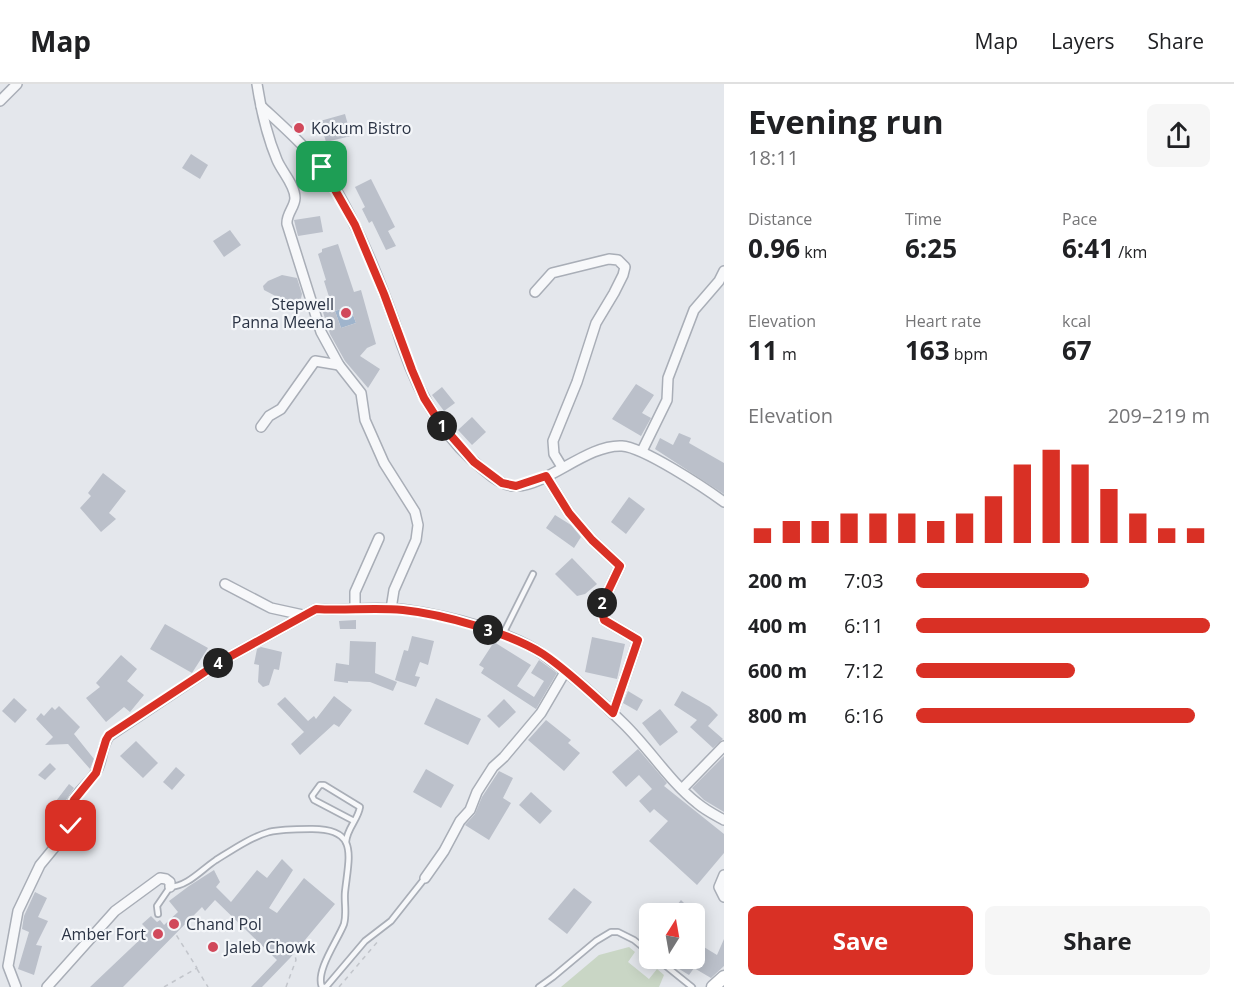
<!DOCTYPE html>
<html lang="en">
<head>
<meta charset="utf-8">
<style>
  :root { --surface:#fff; --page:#f6f6f6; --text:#202124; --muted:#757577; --line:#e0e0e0; --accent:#d93025 }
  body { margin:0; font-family:"Open Sans",sans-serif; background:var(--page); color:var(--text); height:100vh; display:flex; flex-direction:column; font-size:22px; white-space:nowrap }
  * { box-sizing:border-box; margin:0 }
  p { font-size:20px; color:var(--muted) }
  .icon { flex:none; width:33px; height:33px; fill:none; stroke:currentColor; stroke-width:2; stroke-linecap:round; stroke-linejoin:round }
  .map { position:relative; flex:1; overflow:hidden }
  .sheet { display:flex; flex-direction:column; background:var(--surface); width:510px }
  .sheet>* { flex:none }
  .needle { width:39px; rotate:11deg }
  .tools { position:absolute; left:639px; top:819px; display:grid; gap:12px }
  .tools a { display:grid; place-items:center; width:66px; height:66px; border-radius:9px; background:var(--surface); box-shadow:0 3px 15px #0003; font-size:30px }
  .pin { position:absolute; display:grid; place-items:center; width:51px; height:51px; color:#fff; margin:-26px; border-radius:12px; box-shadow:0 3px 9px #0006 }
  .km { position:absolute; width:30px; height:30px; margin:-15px; border-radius:50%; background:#222; color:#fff; font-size:16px; line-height:30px; text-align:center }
  .round { display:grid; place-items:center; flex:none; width:63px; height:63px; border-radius:9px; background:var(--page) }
  .headline { display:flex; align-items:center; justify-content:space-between; height:102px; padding:0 24px }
  h1 { font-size:33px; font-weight:700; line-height:45px }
  .figures { display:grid; grid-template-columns:repeat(3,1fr); gap:9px; height:102px; padding:6px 24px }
  .figures div { display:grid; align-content:center }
  .figures b { font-size:26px; font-weight:700 }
  .figures small { font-size:16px; font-weight:400 }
  .figures p { font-size:16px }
  .chart { height:168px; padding:12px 24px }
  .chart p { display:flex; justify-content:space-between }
  .chart svg { width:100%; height:108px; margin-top:6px; stroke:var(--accent); stroke-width:6 }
  .action { display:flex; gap:12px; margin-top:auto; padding:12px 24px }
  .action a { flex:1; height:69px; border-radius:9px; background:var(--accent); color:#fff; font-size:24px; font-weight:700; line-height:69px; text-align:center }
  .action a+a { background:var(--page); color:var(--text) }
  ul { padding:0 24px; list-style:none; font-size:20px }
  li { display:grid; grid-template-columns:96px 72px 1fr; align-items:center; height:45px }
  li i { height:15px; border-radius:8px; background:var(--accent) }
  header { display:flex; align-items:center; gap:36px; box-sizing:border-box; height:84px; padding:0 30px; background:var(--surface); border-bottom:2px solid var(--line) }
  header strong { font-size:28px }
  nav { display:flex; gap:33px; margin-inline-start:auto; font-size:21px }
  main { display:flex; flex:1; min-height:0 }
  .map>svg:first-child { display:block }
  .green { fill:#c9d6c5 }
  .water { fill:#9fb4cc }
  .building { fill:#bbc0ca; fill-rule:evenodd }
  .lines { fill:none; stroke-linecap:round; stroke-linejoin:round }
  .service-casing { stroke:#a9aeb7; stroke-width:8 }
  .minor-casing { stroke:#a9aeb7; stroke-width:12 }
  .secondary-casing { stroke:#a9aeb7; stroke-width:15 }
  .path { stroke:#c2c5cb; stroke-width:1.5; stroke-dasharray:4.5 4.5; stroke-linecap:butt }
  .service { stroke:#f7f8fa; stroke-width:4.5 }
  .minor { stroke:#f7f8fa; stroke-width:9 }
  .secondary { stroke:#fff; stroke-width:12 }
  .route-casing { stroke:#fff; stroke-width:12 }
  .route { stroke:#d93025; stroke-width:8 }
  .poi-dot { fill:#d1495b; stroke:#f4f6f9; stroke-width:2 }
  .labels { text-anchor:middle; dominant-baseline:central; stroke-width:4.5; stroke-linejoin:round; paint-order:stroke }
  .poi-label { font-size:16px; fill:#2b3445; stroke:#f4f6f9; text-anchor:start }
</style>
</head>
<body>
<header>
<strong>Map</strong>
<nav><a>Map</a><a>Layers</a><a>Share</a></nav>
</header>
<main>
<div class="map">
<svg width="724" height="903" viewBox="0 0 724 903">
  <rect width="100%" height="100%" fill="#e4e7ec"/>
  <path class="green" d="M629,863L635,868L628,878L649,895L657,885L664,891L659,903H561L599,871Z"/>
  <path class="water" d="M350,222L356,239L341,244L335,227Z"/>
  <g class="building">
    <path d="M345,30L351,52L326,58L320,37Z"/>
    <path d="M191,70L208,81L200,95L182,84Z"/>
    <path d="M371,95L395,143L388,147L396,162L386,166L372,137L369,139L362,125L365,123L355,103Z"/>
    <path d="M320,132L323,148L298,152L294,136Z"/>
    <path d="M230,146L241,161L224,173L213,157Z"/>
    <path d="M338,160L354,208L361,206L376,260L367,264L360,272L380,285L368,304L345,277L330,250L320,219L330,216L324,197L326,196L318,170L322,168V165ZM350,222L356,239L341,244L335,227Z"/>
    <path d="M282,191L297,194L302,210L300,219L285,217L264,206L263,202L268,197Z"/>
    <path d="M636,300L654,311L642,329L651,334L641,352L612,335Z"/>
    <path d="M442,303L455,319L444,327L432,311Z"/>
    <path d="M472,333L486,348L472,361L458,346Z"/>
    <path d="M679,349L691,354L689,359L724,379V410L655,365L660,354L673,361Z"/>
    <path d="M103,389L126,407L109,429L116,435L101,448L80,424L91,412L88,409Z"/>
    <path d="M629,413L645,425L626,450L611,438Z"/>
    <path d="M555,431L571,441L581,453L574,464L546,444Z"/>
    <path d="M572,474L597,500L585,510L577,512L555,490Z"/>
    <path d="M356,536V545H340L339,537Z"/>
    <path d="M165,540L208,564L192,589L150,565Z"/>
    <path d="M412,552L434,557L428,581L420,578L415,592L420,593L416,603L395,596L404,566L408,567Z"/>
    <path d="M592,553L625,560L617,595L585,588Z"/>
    <path d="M350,557L376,558L375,589L397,598L393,607L370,598L348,597V599L334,597L336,579L349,581Z"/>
    <path d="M494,558L531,581L517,602L534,613L544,597L531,589L539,576L557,589L536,625L481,589L484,584L479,581Z"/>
    <path d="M261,563L282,568L279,586L274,585L269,601L263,603L258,598L259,581L254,580L257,565Z"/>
    <path d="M121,571L137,585L127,597L144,611L130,628L124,623L106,638L86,614L100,603L96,599Z"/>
    <path d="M628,607L643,616L637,627L623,619Z"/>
    <path d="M682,607L710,623L718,631L708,642L723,655L713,664L690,643L697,636L674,621Z"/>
    <path d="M334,612L352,626L339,643L334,640L300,671L291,660L304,648L277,620L285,613L308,637L314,632L316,635Z"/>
    <path d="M14,614L27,626L15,639L2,627Z"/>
    <path d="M436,614L481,635L468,661L424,640Z"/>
    <path d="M504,615L516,628L499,644L487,632Z"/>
    <path d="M59,622L80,643L74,650L94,675L90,685L68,660L45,661L53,653L36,635L41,629L44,632L52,623L55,626Z"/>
    <path d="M660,625L678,648L660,662L642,639Z"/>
    <path d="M546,636L571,656L568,659L580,669L564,687L528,656Z"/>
    <path d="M136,657L158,679L143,694L120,672Z"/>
    <path d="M638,665L667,699L664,702L724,750V769L697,801L649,757L668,737L654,725L650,729L639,717L652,705L639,691L626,703L612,688Z"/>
    <path d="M724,672V728L704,716L692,704Z"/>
    <path d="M50,679L56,685L45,696L38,691Z"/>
    <path d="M176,683L185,691L172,706L163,698Z"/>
    <path d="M426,685L454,701L441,724L413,708Z"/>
    <path d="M499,687L513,694L503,714L511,719L489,756L465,741L475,730L482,713Z"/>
    <path d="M69,700L74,704L62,722L56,717Z"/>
    <path d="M531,708L552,727L540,740L519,721Z"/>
    <path d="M282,775L293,786L269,824L277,829L304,794L335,820L290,874L262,903H251L277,876L215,816L205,827L202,823L123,903H90L149,847L142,840L151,832L157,838L160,836L164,841L178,828L169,817L189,802L214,786L220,798L216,803L231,818L257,786L267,794Z"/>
    <path d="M574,804L592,818L567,850L548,835Z"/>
    <path d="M35,808L47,814L38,833L48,837L36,861L42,862L34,891L18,885L29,848L22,845L24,832Z"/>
    <path d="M681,816L689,824L697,830H670Z"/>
    <path d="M724,855V882L711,894L694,884L689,891L676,883L681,874H694V857L717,871Z"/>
  </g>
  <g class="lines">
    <defs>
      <g id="service">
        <path d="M503,550L533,490"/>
        <path d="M346,758C347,744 358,736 360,723L324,701H320L312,712L314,716L354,737"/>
        <path d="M158,830L157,822L170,803C188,802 201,786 216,776C232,766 251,753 269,748C282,745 297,745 310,745C359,744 349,771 345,808C344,819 347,829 344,840C338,856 315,887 322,903H326L365,857L391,837L425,794"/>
        <path d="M656,874L692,903"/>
        <path d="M539,903L553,893L596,857L611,848H618L634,856L650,869"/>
      </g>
      <g id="minor">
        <path d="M257,0C261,26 267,52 277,76C282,88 295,101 295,114C295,123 286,130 287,140L321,248L339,281L361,309L365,336L384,379L415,428L418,441L416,456L394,506L391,525"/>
        <path d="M0,17L17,0"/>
        <path d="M261,22C288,47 315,70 334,102C358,143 377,189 393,234C397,244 399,254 403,264C419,311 445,356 485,387C493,394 505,403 517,402C548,401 588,360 622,362C643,363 705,404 724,418"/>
        <path d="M535,208L552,189L609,175L618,176L625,183L623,191L614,209L596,239L577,298L553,357L554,370L562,383"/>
        <path d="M261,343L269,332L281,325L315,277L339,281"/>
        <path d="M642,367L667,316L668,294L694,226L719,197L724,187"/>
        <path d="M546,392L569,429L592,456L620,482L601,522L604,536L638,556L613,629"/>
        <path d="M225,500L271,524L303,531"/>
        <path d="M355,524V508L379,454"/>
        <path d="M682,705L724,662"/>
        <path d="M724,791L719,803L724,813"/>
        <path d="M425,794L444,767L460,737L470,726L477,708L493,683L504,673L541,629L565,588"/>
        <path d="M16,903L8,882L18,827L40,781L68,747C73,738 69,728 72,719C77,707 90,699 96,688C103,677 101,663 109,652L220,578L316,525C346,527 376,522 407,526C448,532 510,547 544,571C572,591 599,615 623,639C649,664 669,697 697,719C705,726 715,731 724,736"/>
        <path d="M47,903L115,827L160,794L166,795L170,798V803"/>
      </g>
      <path id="secondary" d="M713,903L724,893"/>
    </defs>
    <use href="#service" class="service-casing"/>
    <use href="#minor" class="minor-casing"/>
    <use href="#secondary" class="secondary-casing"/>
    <g class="path">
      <path d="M197,885L208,903"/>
      <path d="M164,903L197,884L175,849"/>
      <path d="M286,903L296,876L295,871"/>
      <path d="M339,903L379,856"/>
    </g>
    <use href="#service" class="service"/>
    <use href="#minor" class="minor"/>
    <use href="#secondary" class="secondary"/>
  </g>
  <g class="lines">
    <defs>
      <path id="route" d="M71,742V722L74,716L96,689L106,656L109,651L220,578L316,525C345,527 373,523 403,526C442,530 510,549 543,570C567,586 592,610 613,629L638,556L604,536L601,522L620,482L592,456L569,429L546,392L516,402L502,399L474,378L440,339L424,314L412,286L384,210L355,141L322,83"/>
    </defs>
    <use href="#route" class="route-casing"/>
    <use href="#route" class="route"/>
  </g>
  <g class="poi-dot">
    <circle cx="299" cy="44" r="6"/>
    <circle cx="346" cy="229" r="6"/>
    <circle cx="174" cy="840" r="6"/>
    <circle cx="158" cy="850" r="6"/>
    <circle cx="213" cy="863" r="6"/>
  </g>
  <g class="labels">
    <g class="poi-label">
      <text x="311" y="44">Kokum Bistro</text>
      <text x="334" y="220" text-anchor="end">Stepwell<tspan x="334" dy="18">Panna Meena</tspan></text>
      <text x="186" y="840">Chand Pol</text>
      <text x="146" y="850" text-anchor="end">Amber Fort</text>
      <text x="225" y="863">Jaleb Chowk</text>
    </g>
  </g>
</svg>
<div class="tools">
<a><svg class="needle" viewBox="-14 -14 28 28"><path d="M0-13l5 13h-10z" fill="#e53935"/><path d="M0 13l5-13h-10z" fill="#757577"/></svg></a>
</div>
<div class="pin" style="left:322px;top:83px;background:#1e9e55"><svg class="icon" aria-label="arrive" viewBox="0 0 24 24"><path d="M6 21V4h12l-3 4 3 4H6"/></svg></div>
<div class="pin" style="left:71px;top:742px;background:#d93025"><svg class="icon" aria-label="check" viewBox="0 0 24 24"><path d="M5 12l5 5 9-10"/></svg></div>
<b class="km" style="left:442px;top:342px">1</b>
<b class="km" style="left:602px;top:519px">2</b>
<b class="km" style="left:488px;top:546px">3</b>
<b class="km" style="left:218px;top:579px">4</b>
</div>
<section class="sheet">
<div class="headline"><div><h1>Evening run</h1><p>18:11</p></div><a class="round"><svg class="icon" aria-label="share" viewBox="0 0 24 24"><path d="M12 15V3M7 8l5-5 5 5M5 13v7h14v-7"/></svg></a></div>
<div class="figures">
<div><p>Distance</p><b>0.96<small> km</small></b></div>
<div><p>Time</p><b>6:25</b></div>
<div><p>Pace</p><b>6:41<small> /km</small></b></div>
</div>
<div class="figures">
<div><p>Elevation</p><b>11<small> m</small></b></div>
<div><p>Heart rate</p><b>163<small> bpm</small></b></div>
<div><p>kcal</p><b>67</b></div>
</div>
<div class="chart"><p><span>Elevation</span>209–219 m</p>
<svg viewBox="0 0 160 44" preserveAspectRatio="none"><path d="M5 44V38M15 44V35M25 44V35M35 44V32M45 44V32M55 44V32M65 44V35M75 44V32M85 44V25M95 44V12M105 44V6M115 44V12M125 44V22M135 44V32M145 44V38M155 44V38"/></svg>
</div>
<ul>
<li><b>200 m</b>7:03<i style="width:59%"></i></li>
<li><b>400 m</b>6:11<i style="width:100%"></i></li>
<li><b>600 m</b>7:12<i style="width:54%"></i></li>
<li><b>800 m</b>6:16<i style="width:95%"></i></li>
</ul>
<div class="action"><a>Save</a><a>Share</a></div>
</section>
</main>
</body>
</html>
